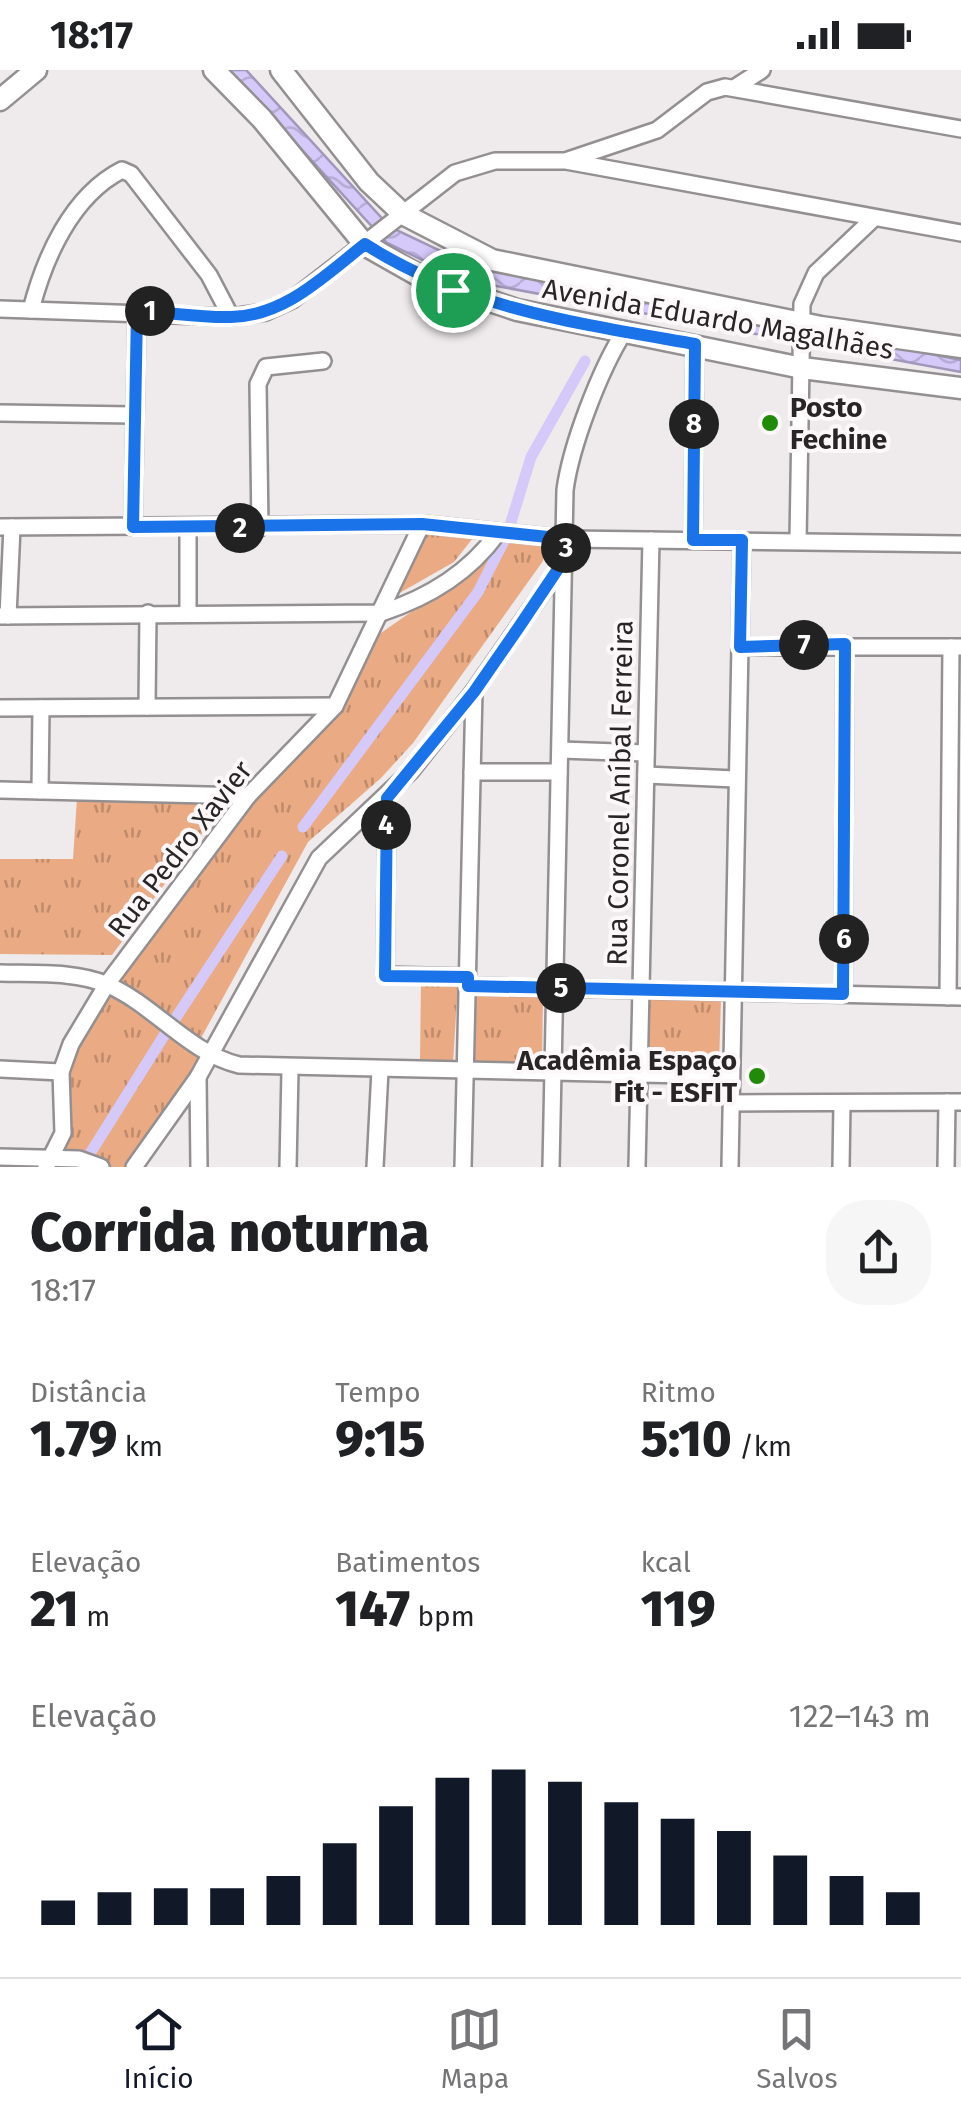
<!DOCTYPE html>
<html lang="pt">
<head>
<meta charset="utf-8">
<style>
  :root { --surface:#fff; --page:#f6f6f6; --text:#202124; --muted:#757577; --line:#e0e0e0; --accent:#111827 }
  body { margin:0; font-family:"Fira Sans",sans-serif; background:var(--page); color:var(--text); height:100vh; display:flex; flex-direction:column; font-size:38px; white-space:nowrap }
  * { box-sizing:border-box; margin:0 }
  p { font-size:32px; color:var(--muted) }
  .icon { flex:none; width:55px; height:55px; fill:none; stroke:currentColor; stroke-width:2; stroke-linecap:round; stroke-linejoin:round }
  .map { position:relative; height:1097px; overflow:hidden }
  .drawer { display:flex; flex-direction:column; background:var(--surface); flex:1 }
  .drawer>* { flex:none }
  .pin { position:absolute; display:grid; place-items:center; width:85px; height:85px; color:#fff; margin:-42px; border:5px solid #fff; border-radius:50%; box-shadow:0 2px 10px #0007 }
  .km { position:absolute; width:50px; height:50px; margin:-25px; border-radius:50%; background:#222; color:#fff; font-size:28px; line-height:50px; text-align:center }
  .round { display:grid; place-items:center; flex:none; width:105px; height:105px; border-radius:40px; background:var(--page) }
  .headline { display:flex; align-items:center; justify-content:space-between; height:170px; padding:0 30px }
  h1 { font-size:55px; font-weight:800; line-height:75px }
  .figures { display:grid; grid-template-columns:repeat(3,1fr); gap:15px; height:170px; padding:10px 30px }
  .figures div { display:grid; align-content:center }
  .figures b { font-size:50px; font-weight:800 }
  .figures small { font-size:28px; font-weight:400 }
  .figures p { font-size:28px }
  .chart { height:280px; padding:20px 30px }
  .chart p { display:flex; justify-content:space-between }
  .chart svg { width:100%; height:180px; margin-top:10px; stroke:var(--accent); stroke-width:6 }
  .status { display:flex; justify-content:space-between; align-items:center; height:70px; padding:0 50px; background:var(--surface); direction:ltr }
  .status svg { height:28px; fill:currentColor }
  .menu { display:flex; justify-content:space-around; align-items:center; height:140px; border-top:2px solid var(--line); background:var(--surface); font-size:28px; color:var(--muted) }
  .menu a { display:grid; justify-items:center; gap:5px }
  .menu .active { color:var(--accent) }
  .map>svg:first-child { display:block }
  .park { fill:url(#park-tufts) }
  .water { fill:url(#water-waves); stroke:#a098ba; stroke-width:2.5 }
  .lines { fill:none; stroke-linecap:round; stroke-linejoin:round }
  .canal { stroke:#d4c9f9; stroke-width:11 }
  .minor-casing { stroke:#948f91; stroke-width:20 }
  .major-casing { stroke:#948f91; stroke-width:25 }
  .minor { stroke:#fff; stroke-width:15 }
  .major { stroke:#fff; stroke-width:20 }
  .route-casing { stroke:#fff; stroke-width:20 }
  .route { stroke:#1a73e8; stroke-width:12 }
  .poi-dot { fill:#1f8b08; stroke:#fcf7f9; stroke-width:4 }
  .labels { text-anchor:middle; dominant-baseline:central; stroke-width:8; stroke-linejoin:round; paint-order:stroke }
  .street-label { font-size:28px; fill:#272526; stroke:#fcf7f9 }
  .poi-label { font-size:28px; font-weight:bold; fill:#272526; stroke:#fcf7f9; text-anchor:start }
</style>
</head>
<body>
<div class="status"><b>18:17</b><svg viewBox="0 0 49 12"><path d="M0 12V9h3v3zM5 12V6h3v6zM10 12V3h3v9zM15 12V0h3v12zM26 1h20v11H26zM47 4h2v5h-2z"/></svg></div>
<div class="map">
<svg width="961" height="1097" viewBox="0 0 961 1097">
  <defs>
    <pattern id="park-tufts" width="24" height="20" patternUnits="userSpaceOnUse" patternTransform="scale(2.5)"><rect width="24" height="20" fill="#eaab84"/><path d="M3 7l-1-3M5 7V3M7 7l1-3M15 17l-1-3M17 17v-4M19 17l1-3" fill="none" stroke="#be8b6c"/></pattern>
    <pattern id="water-waves" width="16" height="10" patternUnits="userSpaceOnUse" patternTransform="scale(2.5)"><rect width="16" height="10" fill="#d4c9f9"/><path d="M0 5q4-4 8 0t8 0" fill="none" stroke="#b6acd5"/></pattern>
  </defs>
  <rect width="100%" height="100%" fill="#efeaeb"/>
  <g class="park">
    <path d="M420,461L473,468L454,492L389,529Z"/>
    <path d="M493,471L545,474L543,491L413,673L381,708L308,772L201,968L114,913L249,736L340,638L378,565L434,526Z"/>
    <path d="M230,726L112,885L0,884V789H73L77,728Z"/>
    <path d="M421,911L458,913L453,993L420,992Z"/>
    <path d="M105,916L207,986L140,1097H39L60,1058L56,998L62,976Z"/>
    <path d="M466,920L543,926L542,992H465Z"/>
    <path d="M642,926L721,927L719,996L639,993Z"/>
  </g>
  <path class="water" d="M229,0H246L390,157L468,194L961,290V302L464,210L387,173Z"/>
  <g class="lines">
    <g class="canal">
      <path d="M303,757L478,522L507,465L531,387L585,291"/>
      <path d="M175,949L282,786"/>
      <path d="M86,1090L165,964"/>
    </g>
    <defs>
      <g id="minor">
        <path d="M734,18L762,0"/>
        <path d="M568,90L657,60L707,22L725,17L961,59"/>
        <path d="M0,239L231,247L266,242L292,230L455,103L495,91H566L961,163"/>
        <path d="M31,240C44,189 71,126 122,100L131,104L209,205L231,247"/>
        <path d="M0,343L133,345"/>
        <path d="M0,457L422,454L567,469L961,474"/>
        <path d="M133,457L137,241"/>
        <path d="M188,457V543"/>
        <path d="M260,458L258,314L266,297L323,291"/>
        <path d="M693,470L695,274"/>
        <path d="M798,471L802,234L816,203L873,149"/>
        <path d="M0,546L381,543C427,528 468,504 497,464"/>
        <path d="M8,546L12,457"/>
        <path d="M740,577H961"/>
        <path d="M147,637L148,543"/>
        <path d="M0,638L335,636"/>
        <path d="M561,680L646,683"/>
        <path d="M472,702H559"/>
        <path d="M646,705L735,709"/>
        <path d="M0,720L248,726"/>
        <path d="M40,721L41,638"/>
        <path d="M387,728L385,905L468,907"/>
        <path d="M0,903C34,904 76,901 108,915C154,935 189,983 239,995L731,1006"/>
        <path d="M468,916L961,927"/>
        <path d="M843,924L845,574"/>
        <path d="M948,927L951,577"/>
        <path d="M0,999L61,1002"/>
        <path d="M198,1007L199,1097"/>
        <path d="M731,1033L961,1032"/>
        <path d="M0,1087L79,1089L101,1097"/>
        <path d="M46,1097L63,1063L61,1002L71,974L107,914L248,726L335,636L422,454"/>
        <path d="M134,1097L198,1007L319,788L411,701L474,621L565,490"/>
        <path d="M288,1097L290,1000"/>
        <path d="M375,1097L380,1000"/>
        <path d="M463,1097L474,621"/>
        <path d="M551,1097L565,420C571,375 600,300 624,262"/>
        <path d="M637,1097L651,470"/>
        <path d="M730,1097L742,471"/>
        <path d="M841,1097L842,1033"/>
        <path d="M946,1097L947,1032"/>
      </g>
      <g id="major">
        <path d="M214,0L262,49L365,175L425,209L517,240L802,298L961,318"/>
        <path d="M281,0L369,112L403,144L492,190L821,257L961,277"/>
        <path d="M0,30L36,0"/>
      </g>
    </defs>
    <use href="#minor" class="minor-casing"/>
    <use href="#major" class="major-casing"/>
    <use href="#minor" class="minor"/>
    <use href="#major" class="major"/>
  </g>
  <g class="lines">
    <defs>
      <path id="route" d="M365,174C464,238 580,254 695,274L693,470H742L740,577L845,574L843,924L468,916V907L385,906L387,728L474,622L519,557L564,490L567,469L422,454L133,457L137,241C168,242 200,248 231,247C285,246 324,206 365,174Z"/>
    </defs>
    <use href="#route" class="route-casing"/>
    <use href="#route" class="route"/>
  </g>
  <g class="poi-dot">
    <circle cx="770" cy="353" r="10"/>
    <circle cx="757" cy="1006" r="10"/>
  </g>
  <g class="labels">
    <g class="street-label">
      <text transform="translate(718 249) rotate(10)">Avenida Eduardo Magalhães</text>
      <text transform="translate(620 723) rotate(-89)">Rua Coronel Aníbal Ferreira</text>
      <text transform="translate(180 779) rotate(-52)">Rua Pedro Xavier</text>
    </g>
    <g class="poi-label">
      <text x="790" y="337">Posto<tspan x="790" dy="32">Fechine</tspan></text>
      <text x="737" y="990" text-anchor="end">Acadêmia Espaço<tspan x="737" dy="32">Fit - ESFIT</tspan></text>
    </g>
  </g>
</svg>
<div class="pin" style="left:453px;top:220px;background:#1e9e55"><svg class="icon" aria-label="arrive" viewBox="0 0 24 24"><path d="M6 21V4h12l-3 4 3 4H6"/></svg></div>
<b class="km" style="left:150px;top:241px">1</b>
<b class="km" style="left:240px;top:458px">2</b>
<b class="km" style="left:566px;top:478px">3</b>
<b class="km" style="left:386px;top:755px">4</b>
<b class="km" style="left:561px;top:918px">5</b>
<b class="km" style="left:844px;top:869px">6</b>
<b class="km" style="left:804px;top:575px">7</b>
<b class="km" style="left:694px;top:354px">8</b>
</div>
<section class="drawer">
<div class="headline"><div><h1>Corrida noturna</h1><p>18:17</p></div><a class="round"><svg class="icon" aria-label="share" viewBox="0 0 24 24"><path d="M12 15V3M7 8l5-5 5 5M5 13v7h14v-7"/></svg></a></div>
<div class="figures">
<div><p>Distância</p><b>1.79<small> km</small></b></div>
<div><p>Tempo</p><b>9:15</b></div>
<div><p>Ritmo</p><b>5:10<small> /km</small></b></div>
</div>
<div class="figures">
<div><p>Elevação</p><b>21<small> m</small></b></div>
<div><p>Batimentos</p><b>147<small> bpm</small></b></div>
<div><p>kcal</p><b>119</b></div>
</div>
<div class="chart"><p><span>Elevação</span>122–143 m</p>
<svg viewBox="0 0 160 44" preserveAspectRatio="none"><path d="M5 44V38M15 44V36M25 44V35M35 44V35M45 44V32M55 44V24M65 44V15M75 44V8M85 44V6M95 44V9M105 44V14M115 44V18M125 44V21M135 44V27M145 44V32M155 44V36"/></svg>
</div>
</section>
<nav class="menu">
<a class="active"><svg class="icon" aria-label="home" viewBox="0 0 24 24"><path d="M3 11l9-7 9 7M6 9v11h12V9"/></svg>Início</a>
<a><svg class="icon" aria-label="map" viewBox="0 0 24 24"><path d="M3 6l6-2 6 2 6-2v14l-6 2-6-2-6 2zM9 4v14M15 6v14"/></svg>Mapa</a>
<a><svg class="icon" aria-label="saved" viewBox="0 0 24 24"><path d="M7 4h10v16l-5-4-5 4z"/></svg>Salvos</a>
</nav>
</body>
</html>
